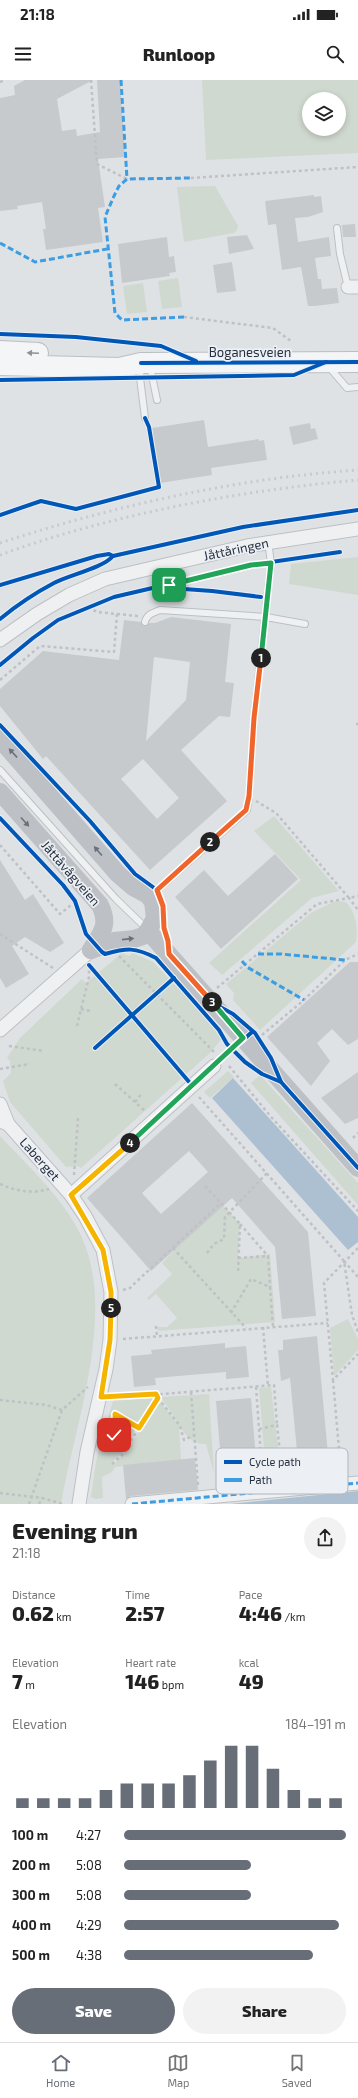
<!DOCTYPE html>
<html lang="en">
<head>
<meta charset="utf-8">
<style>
  :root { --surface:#fff; --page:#f2f2f2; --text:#222; --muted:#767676; --line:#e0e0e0; --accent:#676e78 }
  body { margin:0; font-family:"Exo 2",sans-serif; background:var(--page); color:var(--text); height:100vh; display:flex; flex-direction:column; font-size:15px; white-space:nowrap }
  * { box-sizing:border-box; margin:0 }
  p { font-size:13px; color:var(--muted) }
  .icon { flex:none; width:22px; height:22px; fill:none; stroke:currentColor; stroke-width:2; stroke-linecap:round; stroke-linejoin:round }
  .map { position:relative; height:1424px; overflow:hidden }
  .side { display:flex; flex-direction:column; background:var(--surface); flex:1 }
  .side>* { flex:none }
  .controls { position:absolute; left:302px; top:12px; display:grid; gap:8px }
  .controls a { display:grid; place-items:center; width:44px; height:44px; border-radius:50%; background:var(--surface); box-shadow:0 2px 6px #0003; font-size:20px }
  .pin { position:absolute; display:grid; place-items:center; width:34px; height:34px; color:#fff; margin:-17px; border-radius:8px; box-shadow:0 2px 6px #0006 }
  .km { position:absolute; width:20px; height:20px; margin:-10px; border-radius:50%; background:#222; color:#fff; font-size:11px; line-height:20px; text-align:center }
  .round { display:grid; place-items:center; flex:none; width:42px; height:42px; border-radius:21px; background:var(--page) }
  .headline { display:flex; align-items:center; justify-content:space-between; height:68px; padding:0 12px }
  h1 { font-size:22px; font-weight:800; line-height:30px }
  .figures { display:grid; grid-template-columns:repeat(3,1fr); gap:6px; height:68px; padding:4px 12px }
  .figures div { display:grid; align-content:center }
  .figures b { font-size:20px; font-weight:800 }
  .figures small { font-size:11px; font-weight:400 }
  .figures p { font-size:11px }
  .chart { height:112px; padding:8px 12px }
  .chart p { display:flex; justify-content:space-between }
  .chart svg { width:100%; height:72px; margin-top:4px; stroke:var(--accent); stroke-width:6 }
  .cta { display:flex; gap:8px; margin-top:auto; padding:8px 12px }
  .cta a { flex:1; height:46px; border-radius:24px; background:var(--accent); color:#fff; font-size:16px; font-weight:800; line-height:46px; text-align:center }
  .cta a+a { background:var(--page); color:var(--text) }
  ul { padding:0 12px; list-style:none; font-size:13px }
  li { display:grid; grid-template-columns:64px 48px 1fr; align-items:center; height:30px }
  li i { height:10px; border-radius:5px; background:var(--accent) }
  .status { display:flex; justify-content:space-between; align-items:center; height:28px; padding:0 20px; background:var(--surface); direction:ltr }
  .status svg { height:11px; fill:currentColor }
  header { display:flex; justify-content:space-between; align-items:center; height:52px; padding:0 12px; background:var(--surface); font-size:18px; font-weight:800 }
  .tab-bar { display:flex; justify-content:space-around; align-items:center; height:56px; border-top:1px solid var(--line); background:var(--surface); font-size:11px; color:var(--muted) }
  .tab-bar a { display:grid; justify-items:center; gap:2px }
  .tab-bar .on { color:var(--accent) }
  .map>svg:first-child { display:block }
  .green { fill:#d0d9d0; fill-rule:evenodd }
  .water { fill:#adc0d1 }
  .building { fill:#c7cacd; fill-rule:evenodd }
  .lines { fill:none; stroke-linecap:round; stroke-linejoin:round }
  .lane-casing { stroke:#bdc0c3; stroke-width:8 }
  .street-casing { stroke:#bdc0c3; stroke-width:15 }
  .primary-casing { stroke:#bbbfc3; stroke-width:22 }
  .path { stroke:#bfc1c5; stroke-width:2.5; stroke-dasharray:3 3; stroke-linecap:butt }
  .lane { stroke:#eff0f2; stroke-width:6 }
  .street { stroke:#eff0f2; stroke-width:13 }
  .secondary { stroke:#bdc1c5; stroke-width:18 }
  .primary { stroke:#f3f5f6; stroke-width:20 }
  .rail { stroke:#c8cacd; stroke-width:3; stroke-dasharray:2 4; stroke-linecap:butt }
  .quiet { stroke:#3c9de3; stroke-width:3; stroke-dasharray:6 3; stroke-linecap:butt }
  .cycleway-casing { stroke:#ecf0f5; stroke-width:6 }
  .cycleway { stroke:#0057b8; stroke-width:4 }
  .oneway { fill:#8c929a }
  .oneway2 { fill:#6a717b }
  .split-1-casing { stroke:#fff; stroke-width:8 }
  .split-2-casing { stroke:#fff; stroke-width:8 }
  .split-3-casing { stroke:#fff; stroke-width:8 }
  .split-4-casing { stroke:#fff; stroke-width:8 }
  .split-5-casing { stroke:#fff; stroke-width:8 }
  .split-6-casing { stroke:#fff; stroke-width:8 }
  .split-1 { stroke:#22a559; stroke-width:5 }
  .split-2 { stroke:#f0652b; stroke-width:5 }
  .split-3 { stroke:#f0652b; stroke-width:5 }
  .split-4 { stroke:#22a559; stroke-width:5 }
  .split-5 { stroke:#f5b400; stroke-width:5 }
  .split-6 { stroke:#f5b400; stroke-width:5 }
  .labels { text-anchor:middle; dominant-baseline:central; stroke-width:3.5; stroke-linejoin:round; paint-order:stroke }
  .street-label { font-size:13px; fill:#26303e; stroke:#ecf0f5 }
  .key { fill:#ecf0f5; stroke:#b1b6be; stroke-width:1 }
  .key-label { font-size:11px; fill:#26303e }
</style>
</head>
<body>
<div class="status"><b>21:18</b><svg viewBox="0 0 49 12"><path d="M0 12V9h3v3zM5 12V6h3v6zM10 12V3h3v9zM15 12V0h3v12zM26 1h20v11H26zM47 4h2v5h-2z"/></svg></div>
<header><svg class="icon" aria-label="menu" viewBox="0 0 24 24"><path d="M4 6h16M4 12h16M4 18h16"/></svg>Runloop<svg class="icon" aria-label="search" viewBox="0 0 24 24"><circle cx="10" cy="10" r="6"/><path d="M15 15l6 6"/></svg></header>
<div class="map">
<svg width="358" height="1424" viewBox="0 0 358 1424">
  <rect width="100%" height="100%" fill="#dfe2e5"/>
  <g class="green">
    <path d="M202,0H358V73L206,80ZM309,19H339V49H309Z"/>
    <path d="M215,106L238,146L237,150L234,153L184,162L177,107Z"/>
    <path d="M178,198L182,227L162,229L158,201Z"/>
    <path d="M143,203L147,232L127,234L123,206Z"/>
    <path d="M358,477V515L289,504L291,484Z"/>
    <path d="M274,736L339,811L312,818L222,895L209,883L301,800L254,751Z"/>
    <path d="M336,821L346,822C356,833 358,847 356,862L260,950L233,920L234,913L226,904L312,832Z"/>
    <path d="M122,873L129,876L133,873L153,882L224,956L210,973L81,1088L78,1086L66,1087L10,1022L3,1001L11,993L10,981L7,978L20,958L82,899L86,903Z"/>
    <path d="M228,991L234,997L210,1018L204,1012Z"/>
    <path d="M260,995L358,1103V1125L251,1003Z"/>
    <path d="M0,1056C26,1084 57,1112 76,1146C121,1223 75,1342 61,1424H0Z"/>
    <path d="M221,1123L240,1144L238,1178L270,1174L275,1242L158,1251L157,1247H167L177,1238L156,1214L149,1220L147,1218L172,1194L162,1183Z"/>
    <path d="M348,1239L358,1259V1270L334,1296L330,1248Z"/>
    <path d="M271,1307L278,1369L264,1370L259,1308Z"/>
    <path d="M209,1314L214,1393L206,1364C193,1365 186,1356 179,1345L181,1380L115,1387L112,1392L102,1397L103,1418L96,1419L91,1417L96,1382L103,1352L113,1356H119L118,1340L115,1338L117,1335L137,1347L121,1374L112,1382L114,1384C133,1367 143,1343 156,1322H160L179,1345L161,1317Z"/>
    <path d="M155,1318L138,1346L117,1333L114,1337L115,1354L104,1350L113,1321Z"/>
  </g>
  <g class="water">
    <path d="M233,998L358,1137V1162L348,1170L212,1018Z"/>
    <path d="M358,1411V1424H230Z"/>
  </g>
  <g class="building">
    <path d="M25,0H93L57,19L62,51L76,49L77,56L100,52L97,0H120L125,77L98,79L105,127L98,128L103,162L46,170L43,149H46L42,122L17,126L18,129L0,131V18L15,15L14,6Z"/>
    <path d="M314,115V117L321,116L323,132L308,137L295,138L298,162L329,157L331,176L315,178L318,199H321L322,209L337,208L339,223L315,226H308L301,187L282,190L276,144L268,145L265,121Z"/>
    <path d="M355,144L356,157H343L342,145Z"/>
    <path d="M247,155L254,169L229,174L227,157Z"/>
    <path d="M167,157L169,177L174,176L176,192L169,193L170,196L122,203L118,164Z"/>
    <path d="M232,182L236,211L217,213L213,185Z"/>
    <path d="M204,340L208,367L259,359V361L264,360L267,380L211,388L212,395L160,403L152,348Z"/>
    <path d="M310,343L311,349L315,348L318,359L293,365L289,347Z"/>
    <path d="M171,537L231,544L225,602L234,603L230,637L219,636L181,670L227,721L150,790L46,676L43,679L0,626V609L43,571L119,580L124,540L141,542L142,545L145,546L150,543H155ZM154,577L190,582L186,620L146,661ZM143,679L179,718L157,739L121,699Z"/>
    <path d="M275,774L298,799L221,869L175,817L204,790L228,816Z"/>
    <path d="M0,780L25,820L33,814L64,863L50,872L25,857L12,866L29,894L6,908L0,898Z"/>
    <path d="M350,882H358V959L348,965L332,949L317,963L330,981L311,1006L267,957Z"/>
    <path d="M358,992V1038L345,1044L321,1018Z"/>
    <path d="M192,1023L308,1152L316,1236L282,1239L275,1167L232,1118L151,1191L87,1118ZM189,1071L208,1092L161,1134L142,1113Z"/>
    <path d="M317,1256L330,1396L295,1400L293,1371H297L290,1298L281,1301L278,1270H283V1260Z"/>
    <path d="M225,1263V1268L246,1266L249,1297L226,1299V1292L155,1298L156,1305L134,1307L131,1276L152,1274L151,1270Z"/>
    <path d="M251,1318L258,1403L223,1406L216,1321Z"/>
    <path d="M195,1378L198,1410L131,1416L126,1419L123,1385Z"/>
  </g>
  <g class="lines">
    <defs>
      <g id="lane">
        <path d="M337,148L340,174L348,207"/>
        <path d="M150,286L157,320"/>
        <path d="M141,287L140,298L145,338"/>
        <path d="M329,287L347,308L358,307"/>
        <path d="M145,542C147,534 153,533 160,530L266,537L305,544"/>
        <path d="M0,690L116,819L147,849"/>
        <path d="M157,810L247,730L249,716L254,638L271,483L268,462"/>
      </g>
      <g id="street">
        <path d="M348,207H358"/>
        <path d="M0,560L37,534L69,515L105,499L247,466L358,449"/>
        <path d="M0,950L91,870"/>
        <path d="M0,1024L8,1044"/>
        <path d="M0,1041L8,1044L71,1115L85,1136L103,1170L111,1212L110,1260L106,1289L87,1372L79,1424"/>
        <path d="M71,1115L214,986"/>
        <path d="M132,1424L358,1403"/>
      </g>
      <g id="primary">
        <path d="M0,271L38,273"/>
        <path d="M0,285L119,288L141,283L358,282"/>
      </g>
    </defs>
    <use href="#lane" class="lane-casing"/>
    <use href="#street" class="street-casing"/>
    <use href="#primary" class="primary-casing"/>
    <g class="path">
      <path d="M91,0L97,84L127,99"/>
      <path d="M0,2L5,0"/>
      <path d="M191,98L358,87"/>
      <path d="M184,237L273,248L291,261"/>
      <path d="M117,534L138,536"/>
      <path d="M0,600L40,566L114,572L117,534L97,532L88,527"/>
      <path d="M356,644H358"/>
      <path d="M256,721L276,733L349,818L358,816"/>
      <path d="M0,765L60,834L76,821"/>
      <path d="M0,854L53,888"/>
      <path d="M119,876L215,973"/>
      <path d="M217,908L317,824L349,818L358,830"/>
      <path d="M81,929L90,931"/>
      <path d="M77,946L89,897V888"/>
      <path d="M262,955L304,920L345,880L358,874"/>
      <path d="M9,966L44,971"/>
      <path d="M229,986L272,1038L358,1131"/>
      <path d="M0,989L30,984"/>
      <path d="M115,1004L145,1031"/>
      <path d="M199,1017L344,1181L352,1235L358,1252"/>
      <path d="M135,1022L142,1013"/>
      <path d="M353,1058L358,1053"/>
      <path d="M74,1095L78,1038"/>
      <path d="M0,1104C16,1111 31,1114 49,1109"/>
      <path d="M205,1106L221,1123"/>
      <path d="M240,1144L268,1176"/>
      <path d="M173,1168L246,1248"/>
      <path d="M358,1168L324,1203L333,1300L358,1274"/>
      <path d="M207,1173L214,1164L224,1159L225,1137L267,1093"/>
      <path d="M238,1178L268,1176L270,1207"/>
      <path d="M344,1181L358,1197"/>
      <path d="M123,1210L130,1208L135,1203L221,1123L240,1144L238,1193"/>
      <path d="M231,1233L251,1199L270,1207L273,1247"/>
      <path d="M156,1246L157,1256"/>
      <path d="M263,1247L268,1306"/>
      <path d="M123,1259L328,1243"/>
      <path d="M333,1300L341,1392"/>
      <path d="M256,1307L261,1376L280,1373L277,1345L259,1349"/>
      <path d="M191,1312L198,1405"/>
      <path d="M112,1318L274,1305L277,1345"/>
      <path d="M158,1318L180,1346L184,1360L194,1355"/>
      <path d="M0,1320L46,1325L62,1330L88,1307"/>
      <path d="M104,1351L116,1355L115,1335L139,1348"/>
      <path d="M262,1376L263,1379L282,1390L283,1398"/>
      <path d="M112,1384L122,1375L158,1318"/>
      <path d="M262,1399L279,1378V1374"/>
      <path d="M0,1413L42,1418L63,1424"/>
      <path d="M29,1424L62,1330"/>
      <path d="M39,1424L42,1418"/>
    </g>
    <use href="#lane" class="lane"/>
    <use href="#street" class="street"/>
    <g class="secondary">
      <path d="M0,659L118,794L133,807L148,815L153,822L155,838L148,851L143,856L134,859L114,861L91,870"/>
      <path d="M0,712L100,825C110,846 101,853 91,870"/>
      <path d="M148,851L358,1088"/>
    </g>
    <use href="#primary" class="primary"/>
    <g class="rail">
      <path d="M0,463C113,426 239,398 358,390"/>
      <path d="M0,475C109,435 242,410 358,400"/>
    </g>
    <g class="quiet">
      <path d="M121,0L127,99"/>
      <path d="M0,163L35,182L107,169"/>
      <path d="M184,237L122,240L115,233L105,137L114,116L119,106L127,99L191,98"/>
      <path d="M258,874H281L345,880"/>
      <path d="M242,881L247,887L304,920"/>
      <path d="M132,1424L358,1403"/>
    </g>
    <defs>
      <g id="cycleway">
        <path d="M0,254L76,257L161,266L196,281"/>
        <path d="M141,283L358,282"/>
        <path d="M0,300L294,295L326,282"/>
        <path d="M0,435L41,421L76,429L159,407L149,347L145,338"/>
        <path d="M0,505L97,476L109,474L113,476"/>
        <path d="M169,505L170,508L212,511L261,517"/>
        <path d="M0,539C17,525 35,513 54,503C69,495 103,488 113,476L243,447L358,430"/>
        <path d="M0,585L33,558L58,540L114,517L251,485L340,472"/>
        <path d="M0,645L90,741L135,794L157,810L163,826L164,848L168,861L169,874L211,922L233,934L255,953L271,978L281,1002L358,1088"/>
        <path d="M0,738L63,805L75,821L86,854L102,872L105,874C127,868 135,867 156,878L219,950L227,964L245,982L262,994L281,1002"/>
        <path d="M89,885L190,1003"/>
        <path d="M95,968L174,898"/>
        <path d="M214,986L252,952"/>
      </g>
    </defs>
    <use href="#cycleway" class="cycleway-casing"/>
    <use href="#cycleway" class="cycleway"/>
  </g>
  <defs><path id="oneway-solid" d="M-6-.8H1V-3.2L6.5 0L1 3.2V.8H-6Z"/></defs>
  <use class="oneway" href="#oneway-solid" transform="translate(33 273) rotate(-177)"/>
  <g class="oneway2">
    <use href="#oneway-solid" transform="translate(13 673) rotate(-133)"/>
    <use href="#oneway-solid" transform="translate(25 742) rotate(48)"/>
    <use href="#oneway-solid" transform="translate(98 771) rotate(-131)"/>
    <use href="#oneway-solid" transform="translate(128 859) rotate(-6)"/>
  </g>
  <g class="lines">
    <defs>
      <path id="split-1" d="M169,505L251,485L271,483L261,578"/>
      <path id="split-2" d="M210,762L246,730L249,716L254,638L261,578"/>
      <path id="split-3" d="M210,762L157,810L163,826L164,848L168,861L169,874L212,922"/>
      <path id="split-4" d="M130,1063L243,958L212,922"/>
      <path id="split-5" d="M111,1228V1212L103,1170L71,1115L130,1063"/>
      <path id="split-6" d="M111,1228L110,1260L101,1317L156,1314L158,1318L139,1348L115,1334L116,1355H114"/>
    </defs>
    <use href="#split-1" class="split-1-casing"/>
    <use href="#split-2" class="split-2-casing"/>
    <use href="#split-3" class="split-3-casing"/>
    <use href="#split-4" class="split-4-casing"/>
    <use href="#split-5" class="split-5-casing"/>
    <use href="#split-6" class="split-6-casing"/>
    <use href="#split-1" class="split-1"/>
    <use href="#split-2" class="split-2"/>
    <use href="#split-3" class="split-3"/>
    <use href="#split-4" class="split-4"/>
    <use href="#split-5" class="split-5"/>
    <use href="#split-6" class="split-6"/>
  </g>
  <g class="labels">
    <g class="street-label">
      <text x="250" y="272">Boganesveien</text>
      <text transform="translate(236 469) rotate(-12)">Jåttåringen</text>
      <text transform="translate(71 793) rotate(49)">Jåttåvågveien</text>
      <text transform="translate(40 1079) rotate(48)">Laberget</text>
    </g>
  </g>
  <rect x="216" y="1368" width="132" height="46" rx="6" class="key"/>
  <rect x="224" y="1380" width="18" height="4" fill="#0057b8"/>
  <rect x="224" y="1398" width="18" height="4" fill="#3c9de3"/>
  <g class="key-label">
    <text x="249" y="1386">Cycle path</text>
    <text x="249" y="1404">Path</text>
  </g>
</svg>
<div class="controls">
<a><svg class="icon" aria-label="layers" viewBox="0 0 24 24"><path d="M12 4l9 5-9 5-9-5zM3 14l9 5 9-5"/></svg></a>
</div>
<div class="pin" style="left:169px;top:505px;background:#1e9e55"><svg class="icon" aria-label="arrive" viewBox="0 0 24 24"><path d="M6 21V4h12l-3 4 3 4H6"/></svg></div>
<div class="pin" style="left:114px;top:1355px;background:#d93025"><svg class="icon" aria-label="check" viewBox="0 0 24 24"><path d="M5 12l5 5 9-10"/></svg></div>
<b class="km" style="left:261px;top:578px">1</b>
<b class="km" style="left:210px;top:762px">2</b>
<b class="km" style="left:212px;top:922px">3</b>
<b class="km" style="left:130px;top:1063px">4</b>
<b class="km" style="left:111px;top:1228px">5</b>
</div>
<section class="side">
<div class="headline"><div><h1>Evening run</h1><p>21:18</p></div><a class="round"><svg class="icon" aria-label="share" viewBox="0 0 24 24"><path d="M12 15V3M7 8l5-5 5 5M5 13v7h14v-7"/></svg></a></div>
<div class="figures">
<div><p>Distance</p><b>0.62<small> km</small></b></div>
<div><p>Time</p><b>2:57</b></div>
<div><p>Pace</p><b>4:46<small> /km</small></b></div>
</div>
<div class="figures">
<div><p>Elevation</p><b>7<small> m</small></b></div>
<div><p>Heart rate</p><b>146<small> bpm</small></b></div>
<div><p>kcal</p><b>49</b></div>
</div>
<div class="chart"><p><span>Elevation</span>184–191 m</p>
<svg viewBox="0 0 160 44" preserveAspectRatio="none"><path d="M5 44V38M15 44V38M25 44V38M35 44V38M45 44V33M55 44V29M65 44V29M75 44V29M85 44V24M95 44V15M105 44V6M115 44V6M125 44V20M135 44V33M145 44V38M155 44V38"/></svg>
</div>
<ul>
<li><b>100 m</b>4:27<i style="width:100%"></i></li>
<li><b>200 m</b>5:08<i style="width:57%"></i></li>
<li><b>300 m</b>5:08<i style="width:57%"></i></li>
<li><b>400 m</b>4:29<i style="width:97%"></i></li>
<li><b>500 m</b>4:38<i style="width:85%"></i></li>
</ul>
<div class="cta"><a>Save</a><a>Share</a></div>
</section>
<nav class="tab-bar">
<a class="on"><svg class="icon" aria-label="home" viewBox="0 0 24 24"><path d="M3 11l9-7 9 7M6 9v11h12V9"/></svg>Home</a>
<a><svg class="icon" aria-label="map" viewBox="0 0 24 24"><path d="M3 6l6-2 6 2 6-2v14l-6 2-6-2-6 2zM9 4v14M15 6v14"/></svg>Map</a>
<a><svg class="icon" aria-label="saved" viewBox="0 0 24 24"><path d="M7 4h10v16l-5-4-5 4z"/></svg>Saved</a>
</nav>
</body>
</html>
